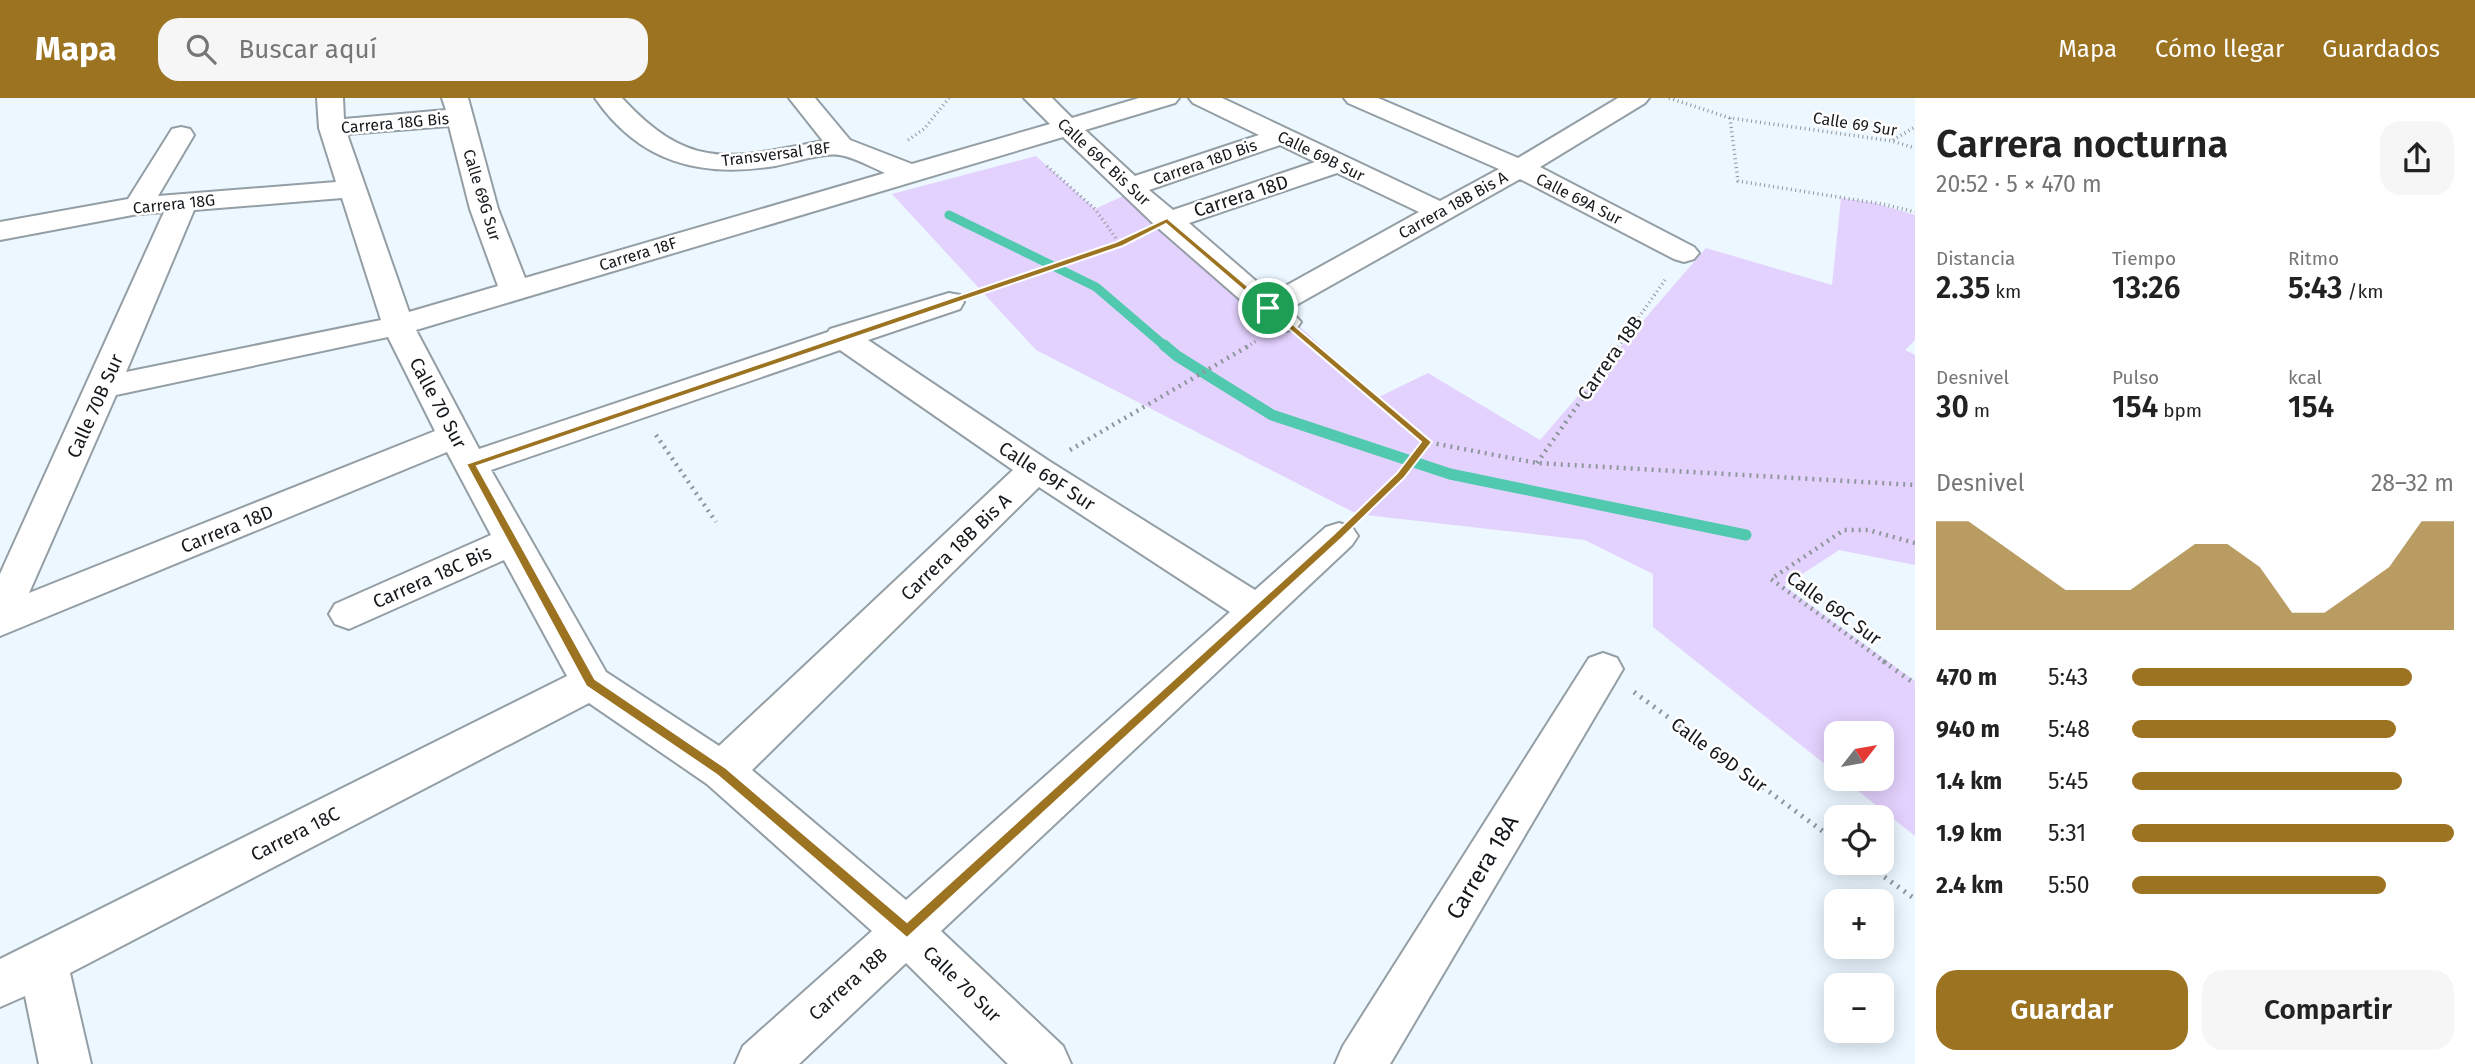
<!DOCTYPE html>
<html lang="es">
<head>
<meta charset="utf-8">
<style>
  :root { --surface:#fff; --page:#f6f6f6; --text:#222; --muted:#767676; --accent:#9c7321 }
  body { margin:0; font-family:"Fira Sans",sans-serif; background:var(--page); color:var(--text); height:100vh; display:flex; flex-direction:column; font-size:26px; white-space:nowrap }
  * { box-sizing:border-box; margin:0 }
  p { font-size:23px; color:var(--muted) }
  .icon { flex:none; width:38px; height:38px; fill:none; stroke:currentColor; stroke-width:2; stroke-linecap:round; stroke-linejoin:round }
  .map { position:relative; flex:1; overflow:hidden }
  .sheet { display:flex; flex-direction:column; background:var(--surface); width:560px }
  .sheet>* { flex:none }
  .needle { width:46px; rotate:59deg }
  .tools { position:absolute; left:1824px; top:623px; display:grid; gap:14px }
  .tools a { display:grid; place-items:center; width:70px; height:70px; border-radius:14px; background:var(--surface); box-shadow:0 4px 18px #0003; font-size:35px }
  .pin { position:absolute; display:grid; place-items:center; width:60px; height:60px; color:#fff; margin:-30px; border:4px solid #fff; border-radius:50%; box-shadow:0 2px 7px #0007 }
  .round { display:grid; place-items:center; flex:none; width:74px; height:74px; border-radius:21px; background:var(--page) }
  .overview { display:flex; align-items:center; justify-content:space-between; height:119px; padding:0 21px }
  h1 { font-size:38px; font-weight:600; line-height:52px }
  .metrics { display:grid; grid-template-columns:repeat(3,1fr); gap:10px; height:119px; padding:7px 21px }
  .metrics div { display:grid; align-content:center }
  .metrics b { font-size:30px; font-weight:600 }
  .metrics small { font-size:19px; font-weight:400 }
  .metrics p { font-size:19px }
  .chart { height:196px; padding:14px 21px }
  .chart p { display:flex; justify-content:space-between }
  .chart svg { width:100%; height:126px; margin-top:7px; fill:var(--accent); opacity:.7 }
  .primary-button { display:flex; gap:14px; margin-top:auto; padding:14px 21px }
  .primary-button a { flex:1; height:80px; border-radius:21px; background:var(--accent); color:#fff; font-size:28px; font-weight:600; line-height:80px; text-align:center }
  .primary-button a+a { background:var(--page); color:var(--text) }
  ul { padding:0 21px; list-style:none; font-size:23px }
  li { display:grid; grid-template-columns:112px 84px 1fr; align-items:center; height:52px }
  li i { height:18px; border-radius:9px; background:var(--accent) }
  header { display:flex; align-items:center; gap:42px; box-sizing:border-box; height:98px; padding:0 35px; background:var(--accent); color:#fff }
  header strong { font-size:33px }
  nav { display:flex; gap:38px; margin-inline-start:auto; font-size:24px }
  .search { width:490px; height:63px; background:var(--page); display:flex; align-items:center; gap:18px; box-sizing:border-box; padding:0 24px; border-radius:21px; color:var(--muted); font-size:26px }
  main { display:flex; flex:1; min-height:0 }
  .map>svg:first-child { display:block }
  .green { fill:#e4d2fe }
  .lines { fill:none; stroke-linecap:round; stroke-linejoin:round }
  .stream-far1 { stroke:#50c9ae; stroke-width:9 }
  .stream { stroke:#50c9ae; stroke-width:11 }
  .minor-casing { stroke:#949ea5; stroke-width:4 }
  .path-far2 { stroke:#8f969c; stroke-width:3.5; stroke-dasharray:1 3.5; stroke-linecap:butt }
  .path-far1 { stroke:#8f969c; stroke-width:4.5; stroke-dasharray:2 5; stroke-linecap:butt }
  .path { stroke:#8f969c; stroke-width:5; stroke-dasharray:2 6; stroke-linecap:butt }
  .minor { fill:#fff; fill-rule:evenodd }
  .route { fill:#9c7321; stroke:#fff; stroke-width:2; fill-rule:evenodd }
  .labels { text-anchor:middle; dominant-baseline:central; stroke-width:5; stroke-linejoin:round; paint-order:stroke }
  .far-street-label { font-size:16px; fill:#16191c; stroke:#fff }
  .street-label { font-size:19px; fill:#16191c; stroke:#fff }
  .near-street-label { font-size:23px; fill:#16191c; stroke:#fff }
</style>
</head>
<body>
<header>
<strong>Mapa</strong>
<div class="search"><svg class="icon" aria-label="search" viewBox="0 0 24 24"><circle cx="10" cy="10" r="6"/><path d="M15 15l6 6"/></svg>Buscar aquí</div>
<nav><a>Mapa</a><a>Cómo llegar</a><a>Guardados</a></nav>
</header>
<main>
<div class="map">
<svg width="1915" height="966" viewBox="0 0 1915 966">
  <rect width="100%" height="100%" fill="#ecf7ff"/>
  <path class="green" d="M1036,58L1095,111L1147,87L1377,300L1428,275L1540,342L1706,150L1832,187L1841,100L1875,105L1915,117V242L1905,252L1915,257V467L1839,452L1784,488L1915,583V738L1843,681H1881V635H1836V675L1653,529V476L1585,442L1357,416L1036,252L892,96Z"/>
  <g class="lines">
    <path class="stream-far1" d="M949,117L1096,189L1166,249"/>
    <path class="stream" d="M1164,247L1177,258L1272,317L1450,376L1746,437"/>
    <defs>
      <g id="minor">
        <path d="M317,0H343L344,21L446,12L442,0H468L498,111L525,180L885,75C871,69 854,59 839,57C824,54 792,65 775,68C701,80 640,65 595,0H622C691,75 732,60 823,43L789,0H815L850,42L912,66L1050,26L1024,0H1052L1072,20L1139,0H1179L1175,5L1085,32L1135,78L1259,37L1193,5L1189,0H1222L1440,103L1499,71L1348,5L1344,0H1378L1518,60L1618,0H1649L1645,5L1540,69L1694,149L1699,155L1694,161L1684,164L1674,161L1520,81L1289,211L1301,224L1296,231L1285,233L1274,231L1157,129L1063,39L416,232L479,351L828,234L830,231L949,195L960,197L964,204L960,211L868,242L1049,363L1255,492L1326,429L1339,425L1352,429L1358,438L1352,447L941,833L1063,948L1071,966H1008L906,865L799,966H735L743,948L872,833L707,686L589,605L70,875L91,966H39L25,898L0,909V861L567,578L504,462L349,531L335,526L329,516L335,506L491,437L447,354L0,538V476L164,114L138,116L0,142V124L128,101L172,31L181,29L190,31L194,37L158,98L336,84L319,30ZM449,28L470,111L498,188L409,214L347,36ZM1280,47L1315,64L1173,112L1149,92ZM1337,75L1419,114L1271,196L1189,125ZM342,100L381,222L126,274L194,112ZM388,239L435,333L29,495L116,297ZM840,252L1013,372L719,648L606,574L491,372ZM1039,389L1230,514L906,802L752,672Z"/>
        <path d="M1603,555L1617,560L1623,571L1390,966H1335L1343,948L1589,560Z"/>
      </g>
    </defs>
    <use href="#minor" class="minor-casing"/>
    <g class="path-far2">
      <path d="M1669,0L1730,20L1892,43L1915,50"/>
      <path d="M1730,20L1738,83L1882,106L1915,114"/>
      <path d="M908,42L924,31L949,0"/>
      <path d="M1893,42L1915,29"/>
      <path d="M1047,68L1095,111L1120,146"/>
      <path d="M983,192L1136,138"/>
      <path d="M1310,246L1313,249"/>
      <path d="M1247,249L1256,243"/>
      <path d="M1618,249L1665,182"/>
    </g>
    <g class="path-far1">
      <path d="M1311,247L1427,344L1537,365L1915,387"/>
      <path d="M656,337L716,424"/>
      <path d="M1070,352L1250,247"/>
      <path d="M1537,365L1620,247"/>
      <path d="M1364,413L1401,377L1427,344"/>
      <path d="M1886,565L1771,481L1844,432H1868L1915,445"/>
    </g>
    <g class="path">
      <path d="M1883,563L1915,586"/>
      <path d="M1634,594L1836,743"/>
      <path d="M1865,765L1915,801"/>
    </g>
    <use href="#minor" class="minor"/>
  </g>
  <path class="route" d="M1167,120L1432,344L1404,380L1342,440L907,840L717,677L586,588L466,366L1116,144ZM1166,126L1421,344L1397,375L1335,435L907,824L726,670L595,581L477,368L1123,148Z"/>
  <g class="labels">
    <g class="far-street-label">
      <text transform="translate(395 25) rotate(-5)">Carrera 18G Bis</text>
      <text transform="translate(1855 26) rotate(9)">Calle 69 Sur</text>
      <text transform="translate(776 56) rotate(-7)">Transversal 18F</text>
      <text transform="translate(1321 58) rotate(26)">Calle 69B Sur</text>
      <text transform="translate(1104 64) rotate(43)">Calle 69C Bis Sur</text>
      <text transform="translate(1205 64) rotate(-19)">Carrera 18D Bis</text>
      <text transform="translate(482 97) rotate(73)">Calle 69G Sur</text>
      <text transform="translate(1579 101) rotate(27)">Calle 69A Sur</text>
      <text transform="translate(174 106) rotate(-6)">Carrera 18G</text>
      <text transform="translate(1453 107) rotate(-29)">Carrera 18B Bis A</text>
      <text transform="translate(638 156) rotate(-17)">Carrera 18F</text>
    </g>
    <g class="street-label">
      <text transform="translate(1241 98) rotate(-18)">Carrera 18D</text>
      <text transform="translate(1610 260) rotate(-55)">Carrera 18B</text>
      <text transform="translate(438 305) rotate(62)">Calle 70 Sur</text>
      <text transform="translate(95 308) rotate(-66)">Calle 70B Sur</text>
      <text transform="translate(1047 378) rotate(33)">Calle 69F Sur</text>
      <text transform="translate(227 431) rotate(-22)">Carrera 18D</text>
      <text transform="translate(956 449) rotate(-44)">Carrera 18B Bis A</text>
      <text transform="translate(432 479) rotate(-24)">Carrera 18C Bis</text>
      <text transform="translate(1834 510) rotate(36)">Calle 69C Sur</text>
      <text transform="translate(1719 657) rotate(36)">Calle 69D Sur</text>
      <text transform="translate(295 736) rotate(-27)">Carrera 18C</text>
      <text transform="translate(848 886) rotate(-42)">Carrera 18B</text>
      <text transform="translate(962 886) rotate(44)">Calle 70 Sur</text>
    </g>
    <g class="near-street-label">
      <text transform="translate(1482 769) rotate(-59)">Carrera 18A</text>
    </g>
  </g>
</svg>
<div class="tools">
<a><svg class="needle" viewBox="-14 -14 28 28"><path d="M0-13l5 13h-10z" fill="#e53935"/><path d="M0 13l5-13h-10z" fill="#767676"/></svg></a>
<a><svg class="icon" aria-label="locate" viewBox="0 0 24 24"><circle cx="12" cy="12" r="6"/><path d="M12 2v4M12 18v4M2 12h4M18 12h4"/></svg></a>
<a>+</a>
<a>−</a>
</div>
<div class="pin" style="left:1268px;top:210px;background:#1e9e55"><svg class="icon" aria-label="arrive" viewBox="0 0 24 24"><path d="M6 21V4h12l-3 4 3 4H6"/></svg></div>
</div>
<section class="sheet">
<div class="overview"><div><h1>Carrera nocturna</h1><p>20:52 · 5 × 470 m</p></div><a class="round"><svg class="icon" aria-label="share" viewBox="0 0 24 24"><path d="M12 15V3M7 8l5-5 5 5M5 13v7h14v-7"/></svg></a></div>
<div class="metrics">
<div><p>Distancia</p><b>2.35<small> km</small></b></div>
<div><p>Tiempo</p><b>13:26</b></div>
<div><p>Ritmo</p><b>5:43<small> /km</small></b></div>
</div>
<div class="metrics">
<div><p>Desnivel</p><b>30<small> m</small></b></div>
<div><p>Pulso</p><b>154<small> bpm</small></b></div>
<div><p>kcal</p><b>154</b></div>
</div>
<div class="chart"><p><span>Desnivel</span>28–32 m</p>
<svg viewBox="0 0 160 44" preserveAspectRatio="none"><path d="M0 44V6L10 6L20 14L30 22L40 30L50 30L60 30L70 22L80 14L90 14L100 22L110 38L120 38L130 30L140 22L150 6L160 6V44z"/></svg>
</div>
<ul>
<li><b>470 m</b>5:43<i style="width:87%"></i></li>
<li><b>940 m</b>5:48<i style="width:82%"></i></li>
<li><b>1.4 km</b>5:45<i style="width:84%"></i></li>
<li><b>1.9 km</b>5:31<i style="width:100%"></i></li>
<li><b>2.4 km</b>5:50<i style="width:79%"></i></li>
</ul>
<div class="primary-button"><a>Guardar</a><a>Compartir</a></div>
</section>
</main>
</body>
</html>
